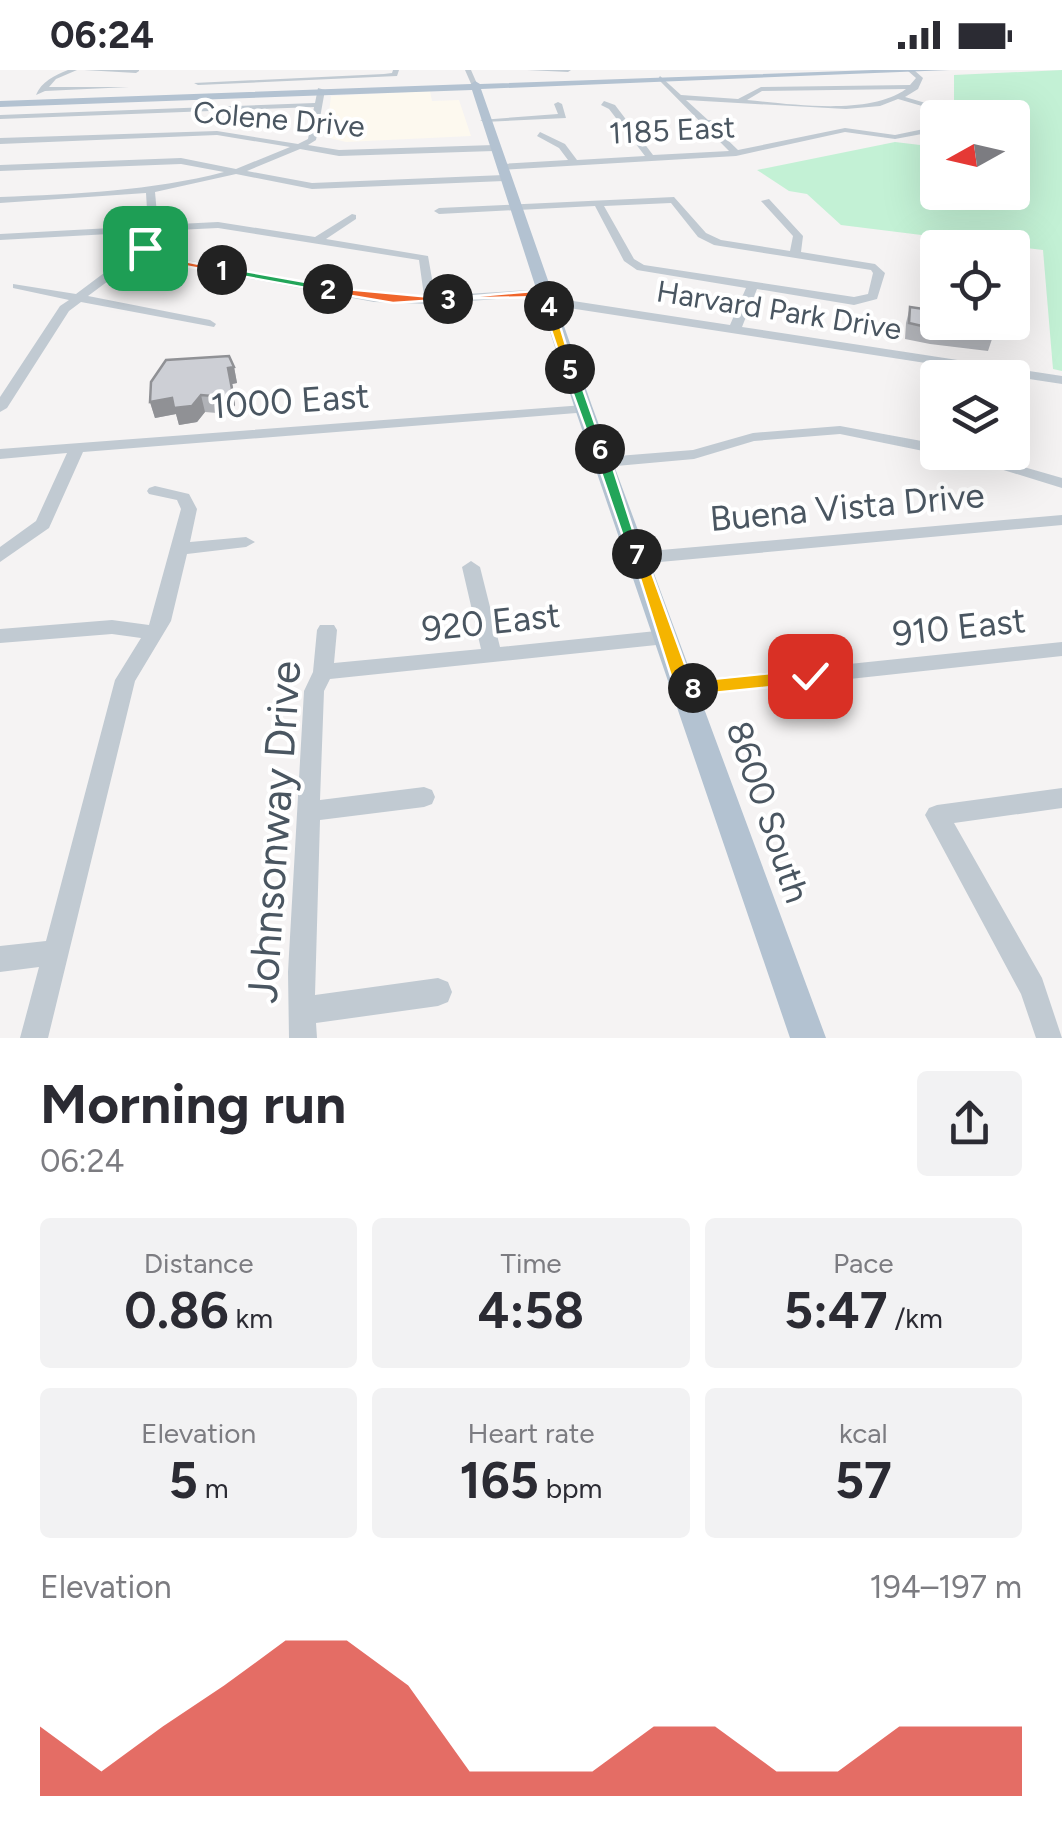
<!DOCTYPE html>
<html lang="en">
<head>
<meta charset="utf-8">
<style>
  :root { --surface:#fff; --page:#f2f2f3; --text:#2b2b33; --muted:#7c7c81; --accent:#d93025 }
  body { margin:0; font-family:Figtree,sans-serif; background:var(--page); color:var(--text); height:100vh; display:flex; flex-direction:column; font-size:38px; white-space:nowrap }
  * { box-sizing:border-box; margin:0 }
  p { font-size:32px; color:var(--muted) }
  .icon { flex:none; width:55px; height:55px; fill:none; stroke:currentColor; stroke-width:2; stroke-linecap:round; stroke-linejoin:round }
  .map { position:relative; height:968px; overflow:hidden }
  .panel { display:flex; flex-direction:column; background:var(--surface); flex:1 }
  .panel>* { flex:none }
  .needle { width:65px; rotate:262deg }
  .tools { position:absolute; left:920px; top:30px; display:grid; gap:20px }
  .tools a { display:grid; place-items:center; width:110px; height:110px; border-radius:10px; background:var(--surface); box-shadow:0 10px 40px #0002; font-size:50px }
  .pin { position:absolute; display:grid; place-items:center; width:85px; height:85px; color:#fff; margin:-42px; border-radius:20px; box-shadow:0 5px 15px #0006 }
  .km { position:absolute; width:50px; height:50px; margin:-25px; border-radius:50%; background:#222; color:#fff; font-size:28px; line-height:50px; text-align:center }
  .round { display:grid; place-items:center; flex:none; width:105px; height:105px; border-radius:10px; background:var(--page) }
  .summary { display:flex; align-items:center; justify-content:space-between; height:170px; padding:0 40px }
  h1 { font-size:55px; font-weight:700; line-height:75px }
  .figures { display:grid; grid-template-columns:repeat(3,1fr); gap:15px; height:170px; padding:10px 40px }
  .figures div { display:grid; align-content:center; border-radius:10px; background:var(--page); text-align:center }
  .figures b { font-size:50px; font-weight:700 }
  .figures small { font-size:28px; font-weight:400 }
  .figures p { font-size:28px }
  .chart { height:280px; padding:20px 40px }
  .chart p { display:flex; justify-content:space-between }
  .chart svg { width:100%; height:180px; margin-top:10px; fill:var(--accent); opacity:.7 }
  .status { display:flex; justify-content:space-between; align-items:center; height:70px; padding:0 50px; background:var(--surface); direction:ltr }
  .status svg { height:28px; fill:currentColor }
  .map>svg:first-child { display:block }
  .commercial { fill:#fdf9ef }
  .green { fill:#c3f1d5 }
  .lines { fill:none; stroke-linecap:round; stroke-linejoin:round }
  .minor { fill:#c1cad2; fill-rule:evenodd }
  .major { fill:#b3c2d1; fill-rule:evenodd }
  .wall { fill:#b0b2b7 }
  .shaded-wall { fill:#909195 }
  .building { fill:#cdcfd5; stroke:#909195; stroke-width:2.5 }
  .split-1 { fill:#f0652b; stroke:#fff; stroke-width:2.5 }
  .split-2 { fill:#22a559; stroke:#fff; stroke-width:2.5 }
  .split-3 { fill:#f0652b; stroke:#fff; stroke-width:2.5 }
  .split-4 { fill:#f0652b; stroke:#fff; stroke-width:2.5 }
  .split-5 { fill:#f5b400; stroke:#fff; stroke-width:2.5 }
  .split-6 { fill:#22a559; stroke:#fff; stroke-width:2.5 }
  .split-7 { fill:#22a559; stroke:#fff; stroke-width:2.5 }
  .split-8 { fill:#f5b400; stroke:#fff; stroke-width:2.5 }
  .split-9 { fill:#f5b400; stroke:#fff; stroke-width:2.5 }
  .labels { text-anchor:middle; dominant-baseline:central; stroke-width:8; stroke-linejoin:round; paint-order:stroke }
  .far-street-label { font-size:30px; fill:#4a5661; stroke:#fff }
  .street-label { font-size:35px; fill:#4a5661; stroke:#fff }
  .near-street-label { font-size:42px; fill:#4a5661; stroke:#fff }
</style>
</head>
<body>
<div class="status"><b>06:24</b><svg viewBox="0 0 49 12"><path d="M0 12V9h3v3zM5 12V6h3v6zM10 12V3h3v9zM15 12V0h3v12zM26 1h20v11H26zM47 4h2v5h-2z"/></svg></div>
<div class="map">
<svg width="1062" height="968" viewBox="0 0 1062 968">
  <rect width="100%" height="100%" fill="#f5f3f3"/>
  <path class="commercial" d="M430,21L432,31L459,30L471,66L346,72L326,67L331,26Z"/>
  <path class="green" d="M1062,0V301L1053,299L1043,180L841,155L807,124L789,121L757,100L895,72L937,77L938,122H1012V48L992,47L954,35V5Z"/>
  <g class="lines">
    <g class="minor">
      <path d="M68,0H77L56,9L49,17H129L45,21L36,25C41,12 55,5 68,0Z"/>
      <path d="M84,0H139V1L136,3Z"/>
      <path d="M393,0H399L397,6L198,15L194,13L384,4L392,3Z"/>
      <path d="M465,0H471L478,16H472Z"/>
      <path d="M527,0H571L568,2Z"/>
      <path d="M914,0L923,8L918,19L905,27L977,48H963L898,29L880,36L846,39L686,30L708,50H734L731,54L712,55L738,80L845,58L895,65L938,56V61L895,69L845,62L736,86L501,100L497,97L501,94L568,90L559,78L537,66L540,62L565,74L577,90L645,86L609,39L601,35L604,31L615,35L653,85L729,81L658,9L660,6L681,25L738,29L761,17L910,15L916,8L908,1ZM906,19C869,46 791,34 747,30L762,21Z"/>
      <path d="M318,18L325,20L316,70L308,75L339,80L494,75L498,78L494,81L339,86L300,79L247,101L312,113L504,105L509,108L504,111L312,119L236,104L155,122L158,155L218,152L315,167L352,144L356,145V149L326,169L428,186L435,226L545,219L549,221V225L430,234L374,232L139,188L88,226L210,250L216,254L214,257L81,232L69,241L7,338L0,342V327L60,236L69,230L13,218V214L76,224L140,176L146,162L0,170V164L148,156L146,123L0,133V127C76,124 151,121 224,102L181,94L0,101V95L181,88L236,99L290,77L217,65L0,74V68L217,61L298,74L308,69L314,37L0,49V45L315,33ZM218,158L419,190L424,226L374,224L146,183L156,161Z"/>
      <path d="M558,32L562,34L566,48L484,52L480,50L558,44L554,34Z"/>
      <path d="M674,127L706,163L721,170L790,181L793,166L761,131L769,129L803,166L801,182L875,194L885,203L877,229L854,235L757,219L742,257L1062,306V314L543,234V228L547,227L730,255L746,218L637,200L624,191L595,136L439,144L434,141L439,138ZM671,133L698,167L714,175L871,200L873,203L868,224L854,227L644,195L634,189L604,136Z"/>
      <path d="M584,335L589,336V342L83,382L49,458L0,492V477L36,451L67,383L0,389V379Z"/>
      <path d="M840,356L938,374V382H942L938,384L840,364L754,371L694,389L605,397L597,392L605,387L693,380L753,363Z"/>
      <path d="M945,382H971L1062,408V418Z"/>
      <path d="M155,416L189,424L197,439L190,472L246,467L255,472L246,477L187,484L171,551L135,611L48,968H20L39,897L0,902V876L46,871L115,610L141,568L112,564L0,573V559L112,550L149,555L181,439L177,430L149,424L147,421L149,418Z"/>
      <path d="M1062,445V455L638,494L629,488L638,482Z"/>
      <path d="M471,491L480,497L500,577L666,560L673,562L676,567L673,572L666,574L330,609L324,621L320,730L424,717L432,720L435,727L432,734L424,737L320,750L315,925L438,908L448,912L452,922L448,932L438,936L316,953L317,968H289L288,902L304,621L313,602L317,560L320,555H334L337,560L334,593L481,579L462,497Z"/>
      <path d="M1062,572V586L684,627L677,624L674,619L677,614L684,611Z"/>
      <path d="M1062,718V738L954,753L1042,908L1062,968H1036L1021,924L925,745L929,738L937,735Z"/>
    </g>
    <path class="major" d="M873,0H950L481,19L592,336L826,968H790L574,336L472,20L0,37V31L471,14L475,11L480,14Z"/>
  </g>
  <g class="wall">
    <path d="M910,237L993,266L988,281L930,274L905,269L906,253Z"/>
    <path d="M234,297L237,313L232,314L235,335L229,344L205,342L197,352L179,355L176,344L155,348L150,332Z"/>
  </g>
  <g class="shaded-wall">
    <path d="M234,297L237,313L232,314L235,335L229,344L225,327L228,298Z"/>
    <path d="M201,325L205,342L197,352L179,355L176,344L155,348L150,332L172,328Z"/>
  </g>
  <g class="building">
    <path d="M910,237L938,241V252H992L993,266L935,259L909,253Z"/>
    <path d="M229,286L234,297L228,298L232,319L225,327L201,325L192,336L174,338L172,328L150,332L151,312L166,290Z"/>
  </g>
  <path class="split-1" d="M141,176L150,178L146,183L228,200L222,203L136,187Z"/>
  <path class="split-2" d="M222,197L328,216L333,219L328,222L219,202Z"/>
  <path class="split-3" d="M324,217L453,229L393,233L328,222Z"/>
  <path class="split-4" d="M545,220L550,223L553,238H545L540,227L442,229Z"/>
  <path class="split-5" d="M549,233L554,236L574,302L564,299L543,236Z"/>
  <path class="split-6" d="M570,296L576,299L605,382L593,379L564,299Z"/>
  <path class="split-7" d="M600,375L607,379L642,488L629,484L593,379Z"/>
  <path class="split-8" d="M631,480L645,484L691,611L703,618L700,623L684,626L675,619Z"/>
  <path class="split-9" d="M810,599L820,606L810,613L693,625L684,618L693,611Z"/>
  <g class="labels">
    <g class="far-street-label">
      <text transform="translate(279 49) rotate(5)">Colene Drive</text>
      <text transform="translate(672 60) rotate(-3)">1185 East</text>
      <text transform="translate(779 240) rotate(9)">Harvard Park Drive</text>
    </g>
    <g class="street-label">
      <text transform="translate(290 331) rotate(-4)">1000 East</text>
      <text transform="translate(847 437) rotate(-5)">Buena Vista Drive</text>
      <text transform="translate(491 552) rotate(-6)">920 East</text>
      <text transform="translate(959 557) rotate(-6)">910 East</text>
      <text transform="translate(768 742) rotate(71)">8600 South</text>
    </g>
    <g class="near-street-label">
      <text transform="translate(274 762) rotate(-86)">Johnsonway Drive</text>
    </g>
  </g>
</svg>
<div class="tools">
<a><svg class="needle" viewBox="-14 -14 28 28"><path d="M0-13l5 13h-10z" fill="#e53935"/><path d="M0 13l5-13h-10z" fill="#7c7c81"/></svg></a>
<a><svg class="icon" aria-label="locate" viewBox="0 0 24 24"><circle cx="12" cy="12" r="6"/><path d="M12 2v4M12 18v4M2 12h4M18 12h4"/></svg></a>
<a><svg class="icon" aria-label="layers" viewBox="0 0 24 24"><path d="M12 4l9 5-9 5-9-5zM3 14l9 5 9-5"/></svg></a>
</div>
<div class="pin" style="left:145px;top:178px;background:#1e9e55"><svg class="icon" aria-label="arrive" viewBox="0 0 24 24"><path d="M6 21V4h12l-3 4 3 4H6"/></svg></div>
<div class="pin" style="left:810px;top:606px;background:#d93025"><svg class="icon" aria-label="check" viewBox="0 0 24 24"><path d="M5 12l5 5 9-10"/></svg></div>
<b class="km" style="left:222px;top:200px">1</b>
<b class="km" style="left:328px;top:219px">2</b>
<b class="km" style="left:448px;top:229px">3</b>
<b class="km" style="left:549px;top:236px">4</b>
<b class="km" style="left:570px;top:299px">5</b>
<b class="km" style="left:600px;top:379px">6</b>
<b class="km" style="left:637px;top:484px">7</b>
<b class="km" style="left:693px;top:618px">8</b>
</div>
<section class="panel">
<div class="summary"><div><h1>Morning run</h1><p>06:24</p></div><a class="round"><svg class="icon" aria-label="share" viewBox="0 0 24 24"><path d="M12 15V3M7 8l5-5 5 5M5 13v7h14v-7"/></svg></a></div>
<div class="figures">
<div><p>Distance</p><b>0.86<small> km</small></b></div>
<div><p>Time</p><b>4:58</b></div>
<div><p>Pace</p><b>5:47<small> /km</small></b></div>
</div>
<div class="figures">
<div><p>Elevation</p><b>5<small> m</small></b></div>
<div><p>Heart rate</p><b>165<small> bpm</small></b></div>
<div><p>kcal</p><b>57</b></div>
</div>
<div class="chart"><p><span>Elevation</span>194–197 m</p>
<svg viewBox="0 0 160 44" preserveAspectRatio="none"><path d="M0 44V27L10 38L20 27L30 17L40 6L50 6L60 17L70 38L80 38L90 38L100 27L110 27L120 38L130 38L140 27L150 27L160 27V44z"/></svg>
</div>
</section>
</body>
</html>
